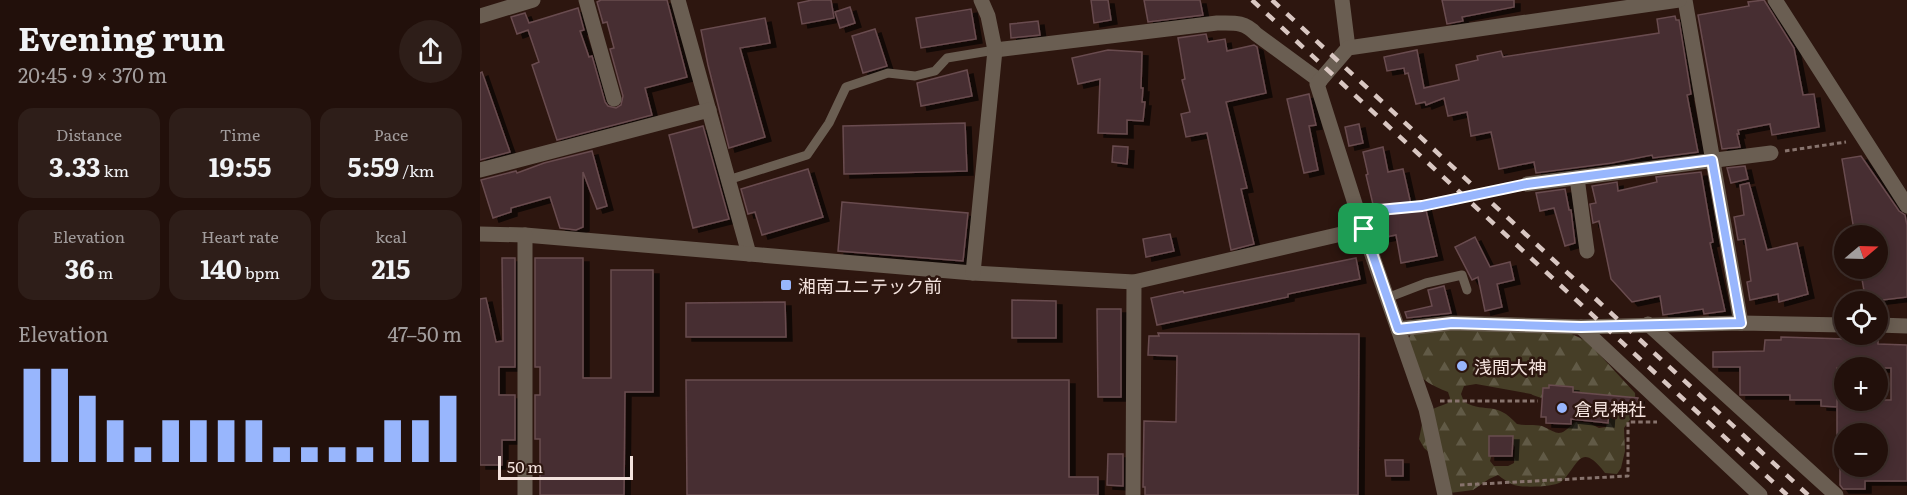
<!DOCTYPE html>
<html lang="en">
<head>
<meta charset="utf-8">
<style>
  :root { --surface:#22100b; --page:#2e1e19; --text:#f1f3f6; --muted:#a29d9d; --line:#3f302c; --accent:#98b6fd }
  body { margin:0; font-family:Literata,"Noto Sans JP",serif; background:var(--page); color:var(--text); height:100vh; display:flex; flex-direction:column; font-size:22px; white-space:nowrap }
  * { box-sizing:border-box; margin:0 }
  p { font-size:20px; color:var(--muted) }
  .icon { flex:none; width:33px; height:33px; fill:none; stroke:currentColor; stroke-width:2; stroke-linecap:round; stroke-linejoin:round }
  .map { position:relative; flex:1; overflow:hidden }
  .drawer { display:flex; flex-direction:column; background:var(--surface); width:480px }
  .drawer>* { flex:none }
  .needle { width:39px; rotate:71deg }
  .controls { position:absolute; left:1354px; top:225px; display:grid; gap:12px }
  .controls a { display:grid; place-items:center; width:54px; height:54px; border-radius:50%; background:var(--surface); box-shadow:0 3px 15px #0003,0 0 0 2px var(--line); font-size:30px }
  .scale { position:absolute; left:18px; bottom:15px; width:135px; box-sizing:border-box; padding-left:6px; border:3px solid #f4e3de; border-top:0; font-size:16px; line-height:21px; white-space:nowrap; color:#f4e3de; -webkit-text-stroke:4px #2d160f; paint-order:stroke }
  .pin { position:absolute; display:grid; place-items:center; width:51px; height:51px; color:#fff; margin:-26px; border-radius:12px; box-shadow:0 3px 9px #0006 }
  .round { display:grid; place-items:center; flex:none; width:63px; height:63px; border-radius:32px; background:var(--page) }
  .overview { display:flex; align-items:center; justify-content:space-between; height:102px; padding:0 18px }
  h1 { font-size:33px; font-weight:700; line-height:45px }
  .metrics { display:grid; grid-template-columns:repeat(3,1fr); gap:9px; height:102px; padding:6px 18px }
  .metrics div { display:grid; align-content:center; border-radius:15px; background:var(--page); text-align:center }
  .metrics b { font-size:26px; font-weight:700 }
  .metrics small { font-size:16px; font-weight:400 }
  .metrics p { font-size:16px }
  .chart { height:168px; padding:12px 18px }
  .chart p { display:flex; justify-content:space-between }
  .chart svg { width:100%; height:108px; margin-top:6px; stroke:var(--accent); stroke-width:6 }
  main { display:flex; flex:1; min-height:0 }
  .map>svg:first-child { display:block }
  .forest { fill:url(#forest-firs); fill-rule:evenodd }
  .building { fill:#472d30; stroke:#694c4f; stroke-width:1.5; filter:url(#shadow) }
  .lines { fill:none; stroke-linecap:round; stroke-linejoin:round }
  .path { stroke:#87736d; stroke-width:3; stroke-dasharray:4.5 3; stroke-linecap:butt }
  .lane { stroke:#6a5e52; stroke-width:9 }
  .street { stroke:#6a5e52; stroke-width:15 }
  .rail { stroke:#d9c7c2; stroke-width:4.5; stroke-dasharray:10 10; stroke-linecap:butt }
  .route-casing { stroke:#fff; stroke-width:12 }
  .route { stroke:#98b6fd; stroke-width:8 }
  .poi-dot { fill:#98b6fd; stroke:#2d160f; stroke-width:2 }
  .labels { text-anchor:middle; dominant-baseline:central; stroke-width:5; stroke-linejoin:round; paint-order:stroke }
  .poi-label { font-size:18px; fill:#f4e3de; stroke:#2d160f; text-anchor:start }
</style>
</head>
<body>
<main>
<section class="drawer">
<div class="overview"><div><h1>Evening run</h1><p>20:45 · 9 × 370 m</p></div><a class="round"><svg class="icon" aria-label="share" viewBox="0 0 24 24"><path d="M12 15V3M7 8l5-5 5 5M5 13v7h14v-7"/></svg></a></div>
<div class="metrics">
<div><p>Distance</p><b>3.33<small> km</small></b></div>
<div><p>Time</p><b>19:55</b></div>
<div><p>Pace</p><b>5:59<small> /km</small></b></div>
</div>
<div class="metrics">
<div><p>Elevation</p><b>36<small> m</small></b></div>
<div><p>Heart rate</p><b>140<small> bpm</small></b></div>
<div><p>kcal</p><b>215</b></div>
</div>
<div class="chart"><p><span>Elevation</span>47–50 m</p>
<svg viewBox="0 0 160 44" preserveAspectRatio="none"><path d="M5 44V6M15 44V6M25 44V17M35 44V27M45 44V38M55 44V27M65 44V27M75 44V27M85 44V27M95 44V38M105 44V38M115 44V38M125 44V38M135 44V27M145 44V27M155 44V17"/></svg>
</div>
</section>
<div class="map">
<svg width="1427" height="495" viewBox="0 0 1427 495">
  <defs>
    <pattern id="forest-firs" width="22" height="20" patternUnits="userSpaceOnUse" patternTransform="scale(1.5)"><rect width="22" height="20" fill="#463e27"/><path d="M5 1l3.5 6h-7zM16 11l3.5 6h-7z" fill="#615a46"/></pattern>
    <filter id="shadow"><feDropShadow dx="6" dy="4" stdDeviation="0" flood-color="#0009"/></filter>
  </defs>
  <rect width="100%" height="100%" fill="#2d160f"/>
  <path class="forest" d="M954,325L1087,332L1107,341L1155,393L1156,411L1144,428L1145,451L1141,468L1137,474L1125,473C1099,439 1098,468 1081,482C1075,487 1041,488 1034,485C1029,483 1023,479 1018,475L1009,479L993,490L970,493L951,454L944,448L939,439C946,410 939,414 968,403L970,398L968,392C933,378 936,372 929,338L933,330ZM996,384L1051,394C1057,399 1115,408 1128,410L1126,427L1119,428L1109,423L1095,422C1078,438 1080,434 1062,426C1054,424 1045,426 1037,424C1015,400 1008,414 984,402L981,394L984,386ZM1032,443L1035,447L1034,463L1028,466H1014L1010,461L1012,453Z"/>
  <g class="building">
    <path d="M121,0H187L207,77L165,88L172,115L77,140L52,65L59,62L48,30L37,34L31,17L45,13L49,23L98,8L104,30L100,31L109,57L112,56L125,102L128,106L136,108L141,105L143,96L130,49L134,48L127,22L123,23L117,2Z"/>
    <path d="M332,0H351L354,18L322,24L318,3Z"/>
    <path d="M611,0H628L631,20L614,23Z"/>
    <path d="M664,0H720L723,15L668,22Z"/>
    <path d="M962,0H1034V7L982,17L983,21L967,24Z"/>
    <path d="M1284,0L1314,48L1323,95L1334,94L1339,127L1292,135L1290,124L1258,130L1259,134H1257L1260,147L1242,149L1218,15L1269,6L1268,2Z"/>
    <path d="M370,7L375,23L360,28L355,12Z"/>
    <path d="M491,9L496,39L441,48L436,18Z"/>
    <path d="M1195,16L1196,20H1199L1211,94L1207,95L1218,152L1173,158L1172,155L1132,163L1056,173L1054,162L1019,169L1011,132L991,136L987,112L968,116L964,98L946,105L945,102L936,104L928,73L925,74L924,68L907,71L904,57L937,50L944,88L979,80L976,65L998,60L997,56L1021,51L1023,57L1179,33L1177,19Z"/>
    <path d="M285,18L290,43L260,48L285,137L249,148L228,65L221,30Z"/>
    <path d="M558,21L560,35L531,38L530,24Z"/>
    <path d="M395,29L407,66L383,73L372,36Z"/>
    <path d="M726,34L728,42L745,39L747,51L774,45L777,47L786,93L746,102L767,188L761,189L774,244L751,250L727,133L706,137L701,114L710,112L702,80L705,79L698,38Z"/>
    <path d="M628,50L662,52L661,88H663L662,102H665L663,121L647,120V134L618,133L620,79L598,84L592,58Z"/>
    <path d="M487,70L492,96L441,106L437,83Z"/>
    <path d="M2,72L30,152L0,160V73Z"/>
    <path d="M829,94L836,125L829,126L838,170L824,173L807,99Z"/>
    <path d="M485,123L487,171L364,174L363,126Z"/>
    <path d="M879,124L883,143L869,146L865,127Z"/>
    <path d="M223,126L249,219L213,228L189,135Z"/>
    <path d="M633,146L648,147L647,164L632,162Z"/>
    <path d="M903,147L908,172L923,169L932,209L945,206L957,256L921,263L916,235L901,238L886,175L888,174L883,152Z"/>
    <path d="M112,151L127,206L117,209L103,172V227L96,230L80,228L70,197L31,208V212L13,218L1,180L36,171L37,173L64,163Z"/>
    <path d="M1381,156L1419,211L1425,215L1427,225V297L1386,302L1380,268H1398V236H1375L1362,159Z"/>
    <path d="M1265,166L1268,179L1251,183L1247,168Z"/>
    <path d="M328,169L343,217L282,235L275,212L268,214L261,189Z"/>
    <path d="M1221,172L1233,242L1230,243L1245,311L1224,314L1223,309L1183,315L1180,296L1152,302L1131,279L1119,221L1113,223L1110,204L1116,203L1112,186L1137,182L1138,191L1177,182L1176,177Z"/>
    <path d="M1269,183L1287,250L1317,243L1328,294L1299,302L1298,294L1270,300L1267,282L1271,281L1265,239L1258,240L1254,217L1264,215L1260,185Z"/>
    <path d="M1085,189L1089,210H1091L1095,243L1085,246L1074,208L1060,211L1056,193Z"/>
    <path d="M362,202L488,213L483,261L358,251Z"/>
    <path d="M690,234L694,251L666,257L663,239Z"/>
    <path d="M995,237L1010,267L1030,262L1034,280L1017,284L1022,307L1005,311L998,277L992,280L975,247Z"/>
    <path d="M22,258H35V367H19V395H35V440H22V465H0V299L6,298L16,342L23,341Z"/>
    <path d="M55,258H103V378H131V270H173V392H145L144,495H60V439H55V395H60V367H55Z"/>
    <path d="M876,258L880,279L808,294V297L677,325L671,298L703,291L704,293Z"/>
    <path d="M964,286L971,313L927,318L925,312L952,306L948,290Z"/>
    <path d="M532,300L576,301V338H532Z"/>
    <path d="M305,302L306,337H206V303Z"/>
    <path d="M617,309H641V397H618Z"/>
    <path d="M678,333L879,334L878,495H665V487H663L664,421L696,422L697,356L668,355L669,336H679Z"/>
    <path d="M1301,337L1398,340V344L1427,345V481H1385V489H1363L1360,485V466H1398V434H1357V400H1411V368H1357V407L1341,406V400H1310V395H1260V367H1233V352L1284,351L1285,340H1301Z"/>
    <path d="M206,380H589V477H618V495H207Z"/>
    <path d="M1069,385L1093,387V392L1158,398L1157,410L1129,409L1128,423L1091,419V424L1066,423V417H1061L1063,388H1069Z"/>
    <path d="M1009,436H1033L1032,456H1009Z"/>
    <path d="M628,454H643V486L627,485Z"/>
    <path d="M905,460H923V476H906Z"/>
  </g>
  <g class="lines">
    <g class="path">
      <path d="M1305,151L1366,142"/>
      <path d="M895,211L942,206L1033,187"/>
      <path d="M960,401H1058"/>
      <path d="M980,485L1148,476V422H1177"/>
    </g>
    <g class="lane">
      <path d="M248,180L327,155L349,123L366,87L408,73L435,76L455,71L467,58L515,50"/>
      <path d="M907,298L946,283L982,275L987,290"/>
    </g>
    <g class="street">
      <path d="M106,0L134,99"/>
      <path d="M198,0L269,254"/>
      <path d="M862,0L868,48"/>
      <path d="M1205,0L1261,323"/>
      <path d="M1295,0L1427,206"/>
      <path d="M0,16L53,0"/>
      <path d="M515,50L737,23C753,23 764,21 776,34L840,81"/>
      <path d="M0,170L229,110"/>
      <path d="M1097,178L1107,251"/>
      <path d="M1047,184L1291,153"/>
      <path d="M0,234L45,235L493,273L654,282L883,229"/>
      <path d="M45,235V495"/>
      <path d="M493,273L515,50L508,16L501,0"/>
      <path d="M1168,324L1356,495"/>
      <path d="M1398,325L1427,326"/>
      <path d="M1101,327L1280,495"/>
      <path d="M918,329L972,323L1101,327L1261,323L1365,325"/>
      <path d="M653,495L654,282"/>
      <path d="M965,495L946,409L883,229L837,84L868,48L1199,0"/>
    </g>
    <g class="rail">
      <path d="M772,0L1307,495"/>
      <path d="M792,0L1328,495"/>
    </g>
  </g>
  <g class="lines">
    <defs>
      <path id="route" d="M1232,160L1261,323L1101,327L972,323L918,329L878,212L942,206L1047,184Z"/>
    </defs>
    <use href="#route" class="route-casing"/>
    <use href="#route" class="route"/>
  </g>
  <g class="poi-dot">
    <rect x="300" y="279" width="12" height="12" rx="3"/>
    <circle cx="982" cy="366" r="6"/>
    <circle cx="1082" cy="408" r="6"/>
  </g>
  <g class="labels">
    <g class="poi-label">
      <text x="318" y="285">湘南ユニテック前</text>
      <text x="994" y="366">浅間大神</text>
      <text x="1094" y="408">倉見神社</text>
    </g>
  </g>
</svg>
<div class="controls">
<a><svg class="needle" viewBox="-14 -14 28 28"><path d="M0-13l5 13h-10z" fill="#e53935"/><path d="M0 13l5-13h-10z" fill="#a29d9d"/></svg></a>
<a><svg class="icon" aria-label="locate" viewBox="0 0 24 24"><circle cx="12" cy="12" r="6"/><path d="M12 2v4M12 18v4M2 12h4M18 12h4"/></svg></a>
<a>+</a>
<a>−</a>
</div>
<div class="scale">50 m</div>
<div class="pin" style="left:884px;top:229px;background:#1e9e55"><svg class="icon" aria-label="arrive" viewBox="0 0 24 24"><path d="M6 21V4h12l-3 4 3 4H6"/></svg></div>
</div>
</main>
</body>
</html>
